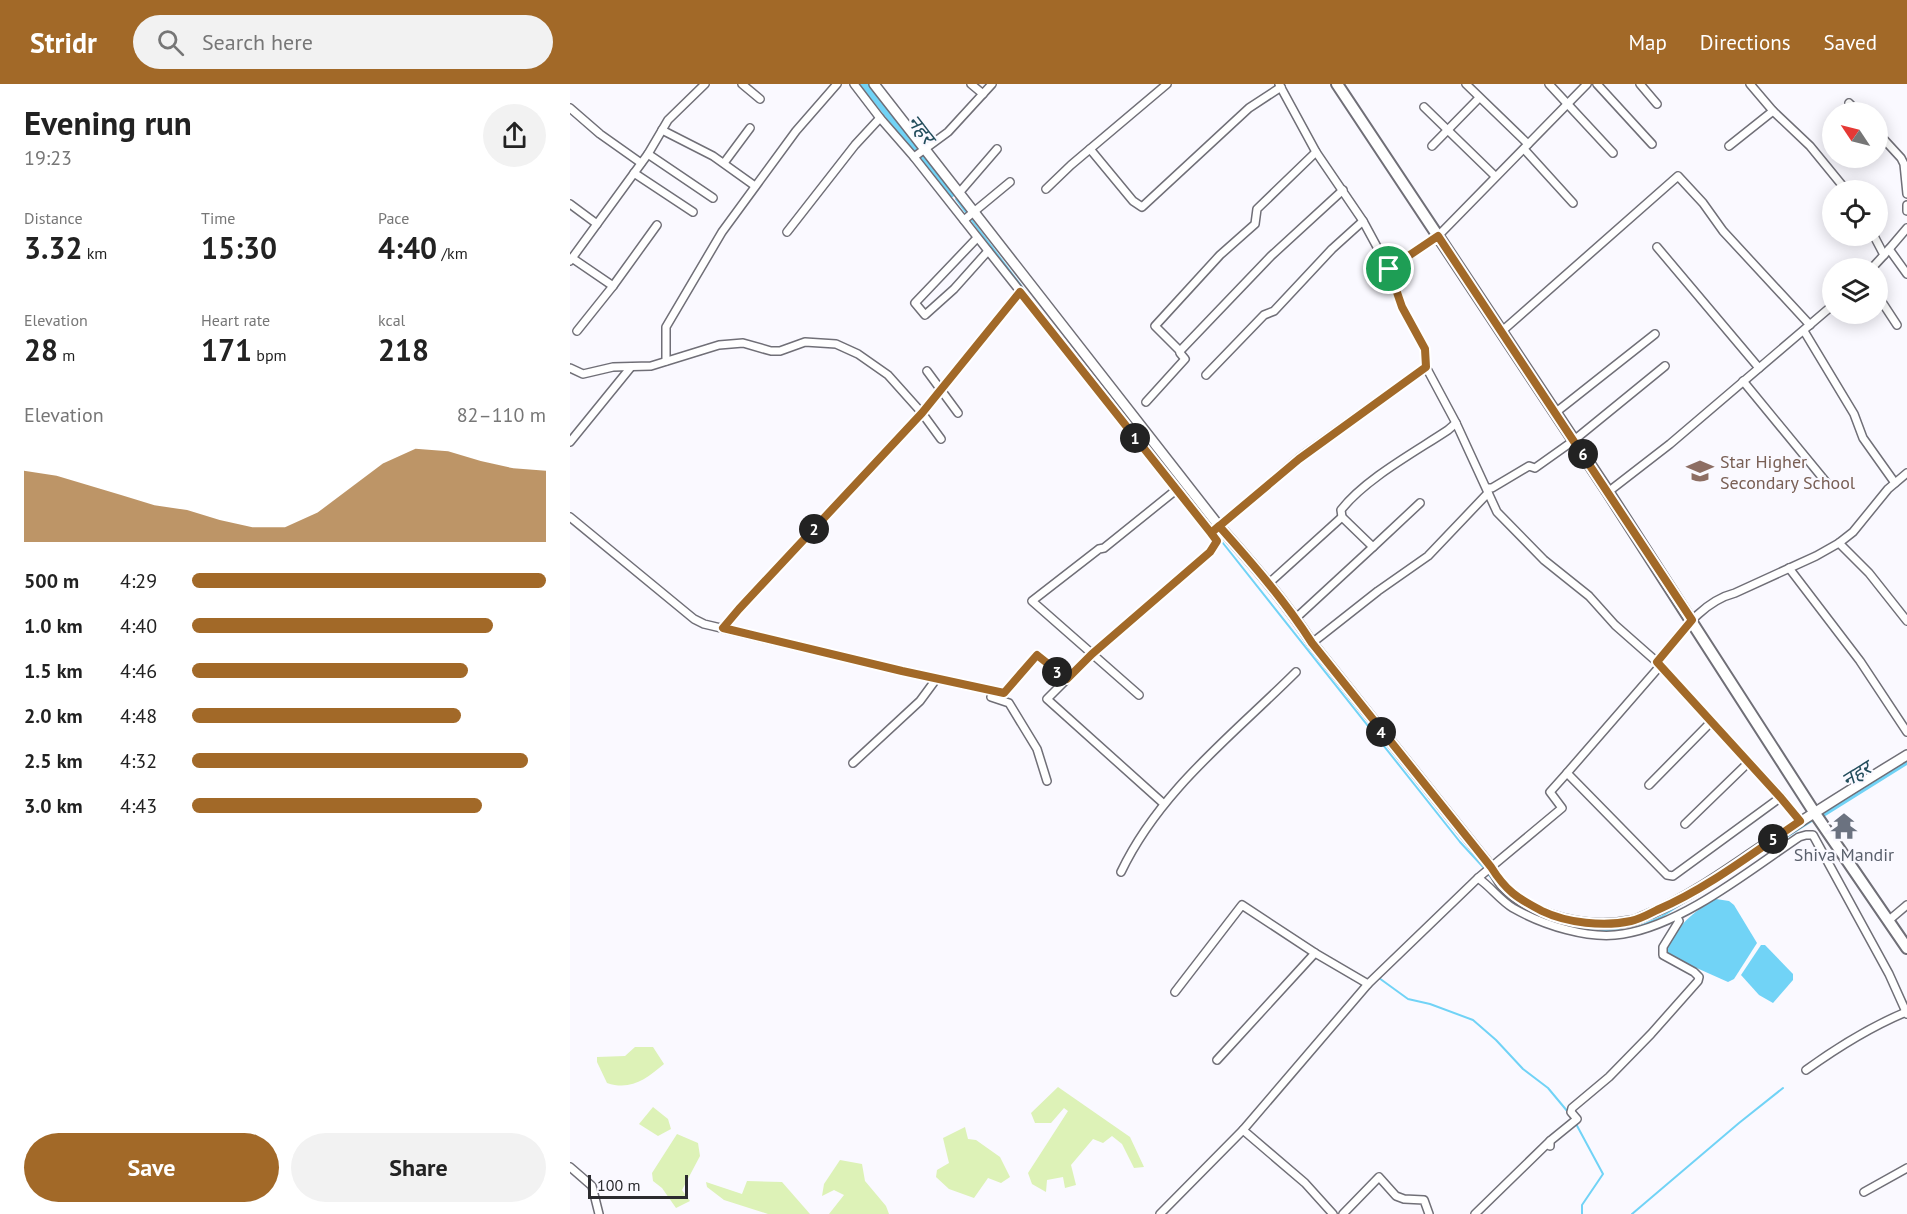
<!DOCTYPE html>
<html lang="en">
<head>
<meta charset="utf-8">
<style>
  :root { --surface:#fff; --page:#f2f2f2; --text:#222; --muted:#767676; --accent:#a26928 }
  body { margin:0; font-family:"PT Sans","Noto Sans Devanagari",sans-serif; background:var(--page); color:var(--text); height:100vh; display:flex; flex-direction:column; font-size:22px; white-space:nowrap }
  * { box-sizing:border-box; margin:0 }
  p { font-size:20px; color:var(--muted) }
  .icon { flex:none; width:33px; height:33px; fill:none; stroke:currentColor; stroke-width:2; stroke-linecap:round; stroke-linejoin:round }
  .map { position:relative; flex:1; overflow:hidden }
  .panel { display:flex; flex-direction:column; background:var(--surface); width:570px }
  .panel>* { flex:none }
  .needle { width:39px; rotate:305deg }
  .fabs { position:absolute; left:1252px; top:18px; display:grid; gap:12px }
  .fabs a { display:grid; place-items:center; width:66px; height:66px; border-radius:50%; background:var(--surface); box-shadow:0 3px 15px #0003; font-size:30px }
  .scale { position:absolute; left:18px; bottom:15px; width:100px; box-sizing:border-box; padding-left:6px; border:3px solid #2b2b2f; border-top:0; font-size:16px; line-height:21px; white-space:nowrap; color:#2b2b2f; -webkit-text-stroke:4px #faf9ff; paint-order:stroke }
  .pin { position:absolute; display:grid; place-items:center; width:51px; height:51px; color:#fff; margin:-26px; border:3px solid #fff; border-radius:50%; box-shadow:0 2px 6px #0007 }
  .km { position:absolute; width:30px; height:30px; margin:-15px; border-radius:50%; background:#222; color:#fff; font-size:16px; line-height:30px; text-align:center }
  .round { display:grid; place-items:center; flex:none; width:63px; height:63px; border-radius:32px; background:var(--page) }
  .overview { display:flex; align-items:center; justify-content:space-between; height:102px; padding:0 24px }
  h1 { font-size:33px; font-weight:600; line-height:45px }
  .stats { display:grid; grid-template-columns:repeat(3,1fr); gap:9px; height:102px; padding:6px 24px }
  .stats div { display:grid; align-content:center }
  .stats b { font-size:30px; font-weight:600 }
  .stats small { font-size:16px; font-weight:400 }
  .stats p { font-size:16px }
  .chart { height:168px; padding:12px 24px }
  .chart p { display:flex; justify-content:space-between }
  .chart svg { width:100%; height:108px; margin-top:6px; fill:var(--accent); opacity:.7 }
  .button { display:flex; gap:12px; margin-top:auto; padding:12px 24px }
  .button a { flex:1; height:69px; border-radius:36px; background:var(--accent); color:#fff; font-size:24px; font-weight:600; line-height:69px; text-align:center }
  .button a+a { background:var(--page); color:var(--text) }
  ul { padding:0 24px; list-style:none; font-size:20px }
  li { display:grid; grid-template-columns:96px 72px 1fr; align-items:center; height:45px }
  li i { height:15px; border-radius:8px; background:var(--accent) }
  header { display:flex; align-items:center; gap:36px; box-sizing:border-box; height:84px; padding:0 30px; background:var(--accent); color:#fff }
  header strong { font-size:28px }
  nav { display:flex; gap:33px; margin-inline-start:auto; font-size:21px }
  .search { width:420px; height:54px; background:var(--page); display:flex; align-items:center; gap:15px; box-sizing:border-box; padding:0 21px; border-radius:33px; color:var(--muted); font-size:22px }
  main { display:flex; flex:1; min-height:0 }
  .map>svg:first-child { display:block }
  .green { fill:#ddf2b7 }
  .water { fill:#71d3f6 }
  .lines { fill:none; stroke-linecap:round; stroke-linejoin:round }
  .stream { stroke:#71d3f6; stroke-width:2 }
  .canal { stroke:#71d3f6; stroke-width:7 }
  .minor-casing { stroke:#706f77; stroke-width:10 }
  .tertiary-casing { stroke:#706f77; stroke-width:12 }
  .primary-casing { stroke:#706f77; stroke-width:14 }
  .minor { stroke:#fff; stroke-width:7 }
  .tertiary { stroke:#fff; stroke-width:9 }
  .primary { stroke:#fff; stroke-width:10 }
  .route-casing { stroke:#fff; stroke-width:12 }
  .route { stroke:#a26928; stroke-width:8 }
  .labels { text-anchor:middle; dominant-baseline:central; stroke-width:4.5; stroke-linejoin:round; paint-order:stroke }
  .education-label { font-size:18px; fill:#785e54; stroke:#faf9ff; text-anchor:start }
  .worship-label { font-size:18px; fill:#5b616d; stroke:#faf9ff }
  .water-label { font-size:20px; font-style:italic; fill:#214c5b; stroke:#faf9ff }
</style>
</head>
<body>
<header>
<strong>Stridr</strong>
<div class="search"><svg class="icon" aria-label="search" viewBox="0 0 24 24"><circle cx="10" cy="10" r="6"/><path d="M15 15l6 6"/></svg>Search here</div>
<nav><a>Map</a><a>Directions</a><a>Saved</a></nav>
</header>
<main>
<section class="panel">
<div class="overview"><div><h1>Evening run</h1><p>19:23</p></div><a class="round"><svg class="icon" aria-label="share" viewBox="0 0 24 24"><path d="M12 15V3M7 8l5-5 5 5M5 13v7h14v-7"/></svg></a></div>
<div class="stats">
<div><p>Distance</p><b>3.32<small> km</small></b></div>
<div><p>Time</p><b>15:30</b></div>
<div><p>Pace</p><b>4:40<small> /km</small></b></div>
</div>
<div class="stats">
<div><p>Elevation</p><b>28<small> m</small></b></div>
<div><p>Heart rate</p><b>171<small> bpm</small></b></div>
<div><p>kcal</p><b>218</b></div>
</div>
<div class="chart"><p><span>Elevation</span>82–110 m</p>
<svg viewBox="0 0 160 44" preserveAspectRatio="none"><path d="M0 44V15L10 17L20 21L30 25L40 29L50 31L60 35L70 38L80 38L90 32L100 22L110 12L120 6L130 7L140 11L150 14L160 15V44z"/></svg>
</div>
<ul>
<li><b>500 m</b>4:29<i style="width:100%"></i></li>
<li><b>1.0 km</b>4:40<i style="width:85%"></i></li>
<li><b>1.5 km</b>4:46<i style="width:78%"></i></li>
<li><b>2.0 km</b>4:48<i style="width:76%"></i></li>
<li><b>2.5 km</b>4:32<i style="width:95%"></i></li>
<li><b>3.0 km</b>4:43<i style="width:82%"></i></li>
</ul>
<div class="button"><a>Save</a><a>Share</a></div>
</section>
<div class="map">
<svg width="1337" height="1130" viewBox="0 0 1337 1130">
  <rect width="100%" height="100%" fill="#faf9ff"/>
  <g class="green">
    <path d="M65,963H83L94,980C76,995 61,1007 37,999L27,978V973L55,972Z"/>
    <path d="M488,1003L560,1053L574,1083L564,1084L552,1060L542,1052L533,1059L523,1055L501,1081L506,1101L495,1104L493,1093L477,1096L476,1108L462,1100L458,1089L498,1027L494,1024L481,1039H465L461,1029Z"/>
    <path d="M83,1023L98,1035L101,1045L88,1052L69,1040Z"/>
    <path d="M395,1043L398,1055L406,1056L430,1073L440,1093L431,1099L418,1094L404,1114L379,1105L366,1093L367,1086L379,1079L373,1054Z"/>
    <path d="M107,1050L128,1059L130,1072L112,1106L120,1117L106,1124L92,1104L83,1097L82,1089Z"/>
    <path d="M270,1076L292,1080L295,1097L316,1122L319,1130H259L274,1111L264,1106L252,1112L254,1100Z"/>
    <path d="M177,1097L212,1098L240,1130H198L154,1116L137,1103L136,1098L172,1110Z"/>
  </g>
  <g class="water">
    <path d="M1146,815L1159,817L1164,821L1187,859L1164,895L1158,898L1102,873L1096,866C1109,840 1121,829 1146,815Z"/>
    <path d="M1191,861H1195L1223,890V896L1203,919L1189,911L1171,891Z"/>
  </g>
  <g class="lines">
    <g class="stream">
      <path d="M386,115L397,130"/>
      <path d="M400,134L471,228"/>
      <path d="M625,423L642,444"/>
      <path d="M645,449L890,758L914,784L909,789"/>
      <path d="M918,790L926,799"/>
      <path d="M935,810L942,818L970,834"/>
      <path d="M1066,844L1091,833L1245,735"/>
      <path d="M1007,845L1028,847L1058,846"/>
      <path d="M809,894L838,915L860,920L903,936L926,956L953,985L978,1004L998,1028"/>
      <path d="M1005,1038L1033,1090L1012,1121V1130"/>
      <path d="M1062,1130L1169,1039L1213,1004"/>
    </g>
    <g class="canal">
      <path d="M294,0L381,110"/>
      <path d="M1252,730L1337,677"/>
    </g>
    <defs>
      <g id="minor">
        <path d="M172,0L190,15"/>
        <path d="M401,0L413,10"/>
        <path d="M709,0L746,68L793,137L819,185"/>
        <path d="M896,0L958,60"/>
        <path d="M979,0L1043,69"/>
        <path d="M1017,0L868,152L819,185L832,223L855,265L856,283L886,339L927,428L974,476L1019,512L1045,541L1087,578L1211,713L1230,737"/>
        <path d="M1027,0L1082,60"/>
        <path d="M1070,0L1087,20"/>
        <path d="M1180,0L1203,27L1240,62L1276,106"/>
        <path d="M1279,19L1288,28"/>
        <path d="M854,23L925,92"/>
        <path d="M0,24L30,50L71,79"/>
        <path d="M92,46L143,72L185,102"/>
        <path d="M1308,49L1331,74L1334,80L1337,110"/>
        <path d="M862,62L909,14"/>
        <path d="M1159,62L1203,27"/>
        <path d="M520,65L563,117L572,123L679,24L711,3"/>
        <path d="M954,65L1003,119"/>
        <path d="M746,68L687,125L685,140L650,171L585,242L610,267L701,172L773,106"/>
        <path d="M78,70L143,114"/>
        <path d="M344,73L378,48L422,0"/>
        <path d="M154,79L180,44"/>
        <path d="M64,89L123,128"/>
        <path d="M476,105L501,81L597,0"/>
        <path d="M389,109L427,65"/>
        <path d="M0,120L27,140"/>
        <path d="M1337,121V127"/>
        <path d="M394,136L440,98"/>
        <path d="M217,148L285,61L310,34"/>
        <path d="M407,154L345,219L355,231L384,205L418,167"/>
        <path d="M1087,163L1189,284"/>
        <path d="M1319,165L1337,190"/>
        <path d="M1314,171L1337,144"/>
        <path d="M2,174L43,202"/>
        <path d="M0,177L78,70L98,36L135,0"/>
        <path d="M1302,184L1314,171L1304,152"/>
        <path d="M1308,212L1327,241"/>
        <path d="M7,247L43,202L87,141"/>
        <path d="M1234,247L1284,330L1293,354L1325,399"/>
        <path d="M931,248L1108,92L1133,119L1153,147L1240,241"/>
        <path d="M96,277V243L152,148L226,47L267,0"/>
        <path d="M0,284L13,290L43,283L81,282L149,261L173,259L201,267H210L235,258L266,260L288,270L318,291L352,329L371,355"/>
        <path d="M357,287L388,329"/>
        <path d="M636,291L694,231L704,227L762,165L793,137"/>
        <path d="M1173,297L1256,398"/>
        <path d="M576,318L615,275L610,269"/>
        <path d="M985,329L1085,250"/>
        <path d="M0,358L61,283"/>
        <path d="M917,404H922L959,382L965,384L1003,357L1095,282"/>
        <path d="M1038,408L1100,360L1263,221"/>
        <path d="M850,419L803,463L772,433L771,426C795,395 845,368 878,346L886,339"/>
        <path d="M0,433L124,535L134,540L332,587L434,609L467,571L497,595L522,570L640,468L647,457L641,449L344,73L310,34L284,0"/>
        <path d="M641,449L729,374L856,283"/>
        <path d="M1269,459L1299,489L1337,537"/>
        <path d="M1219,484L1290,577L1337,648"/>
        <path d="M698,500L772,433"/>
        <path d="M726,534L803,463"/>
        <path d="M154,544L169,525L352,329L450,208"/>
        <path d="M742,559L808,507L858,472L918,409"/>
        <path d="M1087,578C1109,552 1130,518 1165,509L1246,472L1269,459L1283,448L1318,405L1337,389"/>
        <path d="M1090,582L997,689L1097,791L1103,792L1211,713"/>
        <path d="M497,595L477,615L594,720"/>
        <path d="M569,611L462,517L529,465L534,464L606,406"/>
        <path d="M421,613L439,619L467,665L477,697"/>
        <path d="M283,679L350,617L367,594"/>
        <path d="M1079,701L1141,638"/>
        <path d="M1115,740L1179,678"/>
        <path d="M551,788C590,706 663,651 726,588"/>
        <path d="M908,794C921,803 930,816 943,824C973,841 1019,856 1053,850C1112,841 1180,786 1229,753L1236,751H1243L1319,890L1337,930"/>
        <path d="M1318,837L1337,821"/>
        <path d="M605,908L672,821L745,869L798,900"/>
        <path d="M647,976L745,869"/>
        <path d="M1236,986C1268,963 1300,943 1336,928"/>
        <path d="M673,1046L735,1099L763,1130"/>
        <path d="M980,1062V1057L1007,1035L1001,1028L1002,1024L1039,993L1081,950L1128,897L1129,893L1124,888L1093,871V863L1109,837L1107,833"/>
        <path d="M0,1083L22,1102L29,1130"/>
        <path d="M1294,1108L1337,1084"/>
        <path d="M590,1130L673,1046L798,900L908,794L992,724L980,708L997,689"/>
        <path d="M773,1130L809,1093L826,1112L834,1115L854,1116L859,1130"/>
        <path d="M905,1130L980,1057"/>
      </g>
      <path id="tertiary" d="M304,0L649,442C682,479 715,517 742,559L921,783C925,789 928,797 933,802C963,834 1020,845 1061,837C1068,836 1075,831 1082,829C1121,812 1155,787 1191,763C1239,732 1288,701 1337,671"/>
      <path id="primary" d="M767,0L1038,408L1246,731L1337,864"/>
    </defs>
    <use href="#minor" class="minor-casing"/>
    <use href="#tertiary" class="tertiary-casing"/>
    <use href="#primary" class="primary-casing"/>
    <use href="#minor" class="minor"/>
    <use href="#tertiary" class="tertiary"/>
    <use href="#primary" class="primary"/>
  </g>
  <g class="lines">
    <defs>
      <path id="route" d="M819,185L832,223L855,265L856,283L729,375L641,449L450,208L352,329L169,525L153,544L332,587L434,609L467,571L497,595L522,570L640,468L647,457L641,449L649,442C682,479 715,517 742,559L921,783C936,807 947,814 972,827C997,839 1034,843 1061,837C1070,835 1079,830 1087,826C1138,804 1184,768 1230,737L1211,714L1087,578L1122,536L868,152L819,185"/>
    </defs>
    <use href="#route" class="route-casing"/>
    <use href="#route" class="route"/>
  </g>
  <defs>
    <symbol id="school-bare" viewBox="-9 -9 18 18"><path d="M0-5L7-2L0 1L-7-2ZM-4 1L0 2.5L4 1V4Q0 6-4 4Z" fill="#8d6e63" stroke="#faf9ff" stroke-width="2.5" paint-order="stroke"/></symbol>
    <symbol id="temple-bare" viewBox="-9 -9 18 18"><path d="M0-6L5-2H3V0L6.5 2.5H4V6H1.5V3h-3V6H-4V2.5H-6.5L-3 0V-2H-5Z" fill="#6b7280" stroke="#faf9ff" stroke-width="2.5" paint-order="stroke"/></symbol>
  </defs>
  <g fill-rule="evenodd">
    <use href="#school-bare" x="1111" y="368" width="38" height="38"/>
    <use href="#temple-bare" x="1255" y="723" width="38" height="38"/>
  </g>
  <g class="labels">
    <g class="education-label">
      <text x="1150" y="377">Star Higher<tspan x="1150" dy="21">Secondary School</tspan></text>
    </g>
    <g class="worship-label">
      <text x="1274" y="770">Shiva Mandir</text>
    </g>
    <g class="water-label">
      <text transform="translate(351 45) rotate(52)">नहर</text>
      <text transform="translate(1286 690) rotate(-32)">नहर</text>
    </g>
  </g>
</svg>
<div class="fabs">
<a><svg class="needle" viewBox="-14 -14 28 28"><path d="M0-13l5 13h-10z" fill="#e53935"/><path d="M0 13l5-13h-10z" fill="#767676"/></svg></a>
<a><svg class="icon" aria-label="locate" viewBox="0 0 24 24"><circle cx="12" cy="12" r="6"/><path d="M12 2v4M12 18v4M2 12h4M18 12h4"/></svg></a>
<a><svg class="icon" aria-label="layers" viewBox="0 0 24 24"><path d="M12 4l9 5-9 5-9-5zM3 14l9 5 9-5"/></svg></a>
</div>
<div class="scale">100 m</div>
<div class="pin" style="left:819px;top:185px;background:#1e9e55"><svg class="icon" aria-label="arrive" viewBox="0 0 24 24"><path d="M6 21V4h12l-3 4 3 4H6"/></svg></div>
<b class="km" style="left:565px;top:354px">1</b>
<b class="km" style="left:244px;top:445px">2</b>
<b class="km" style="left:487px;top:588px">3</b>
<b class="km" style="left:811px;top:648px">4</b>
<b class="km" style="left:1203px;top:755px">5</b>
<b class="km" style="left:1013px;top:370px">6</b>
</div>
</main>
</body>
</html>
